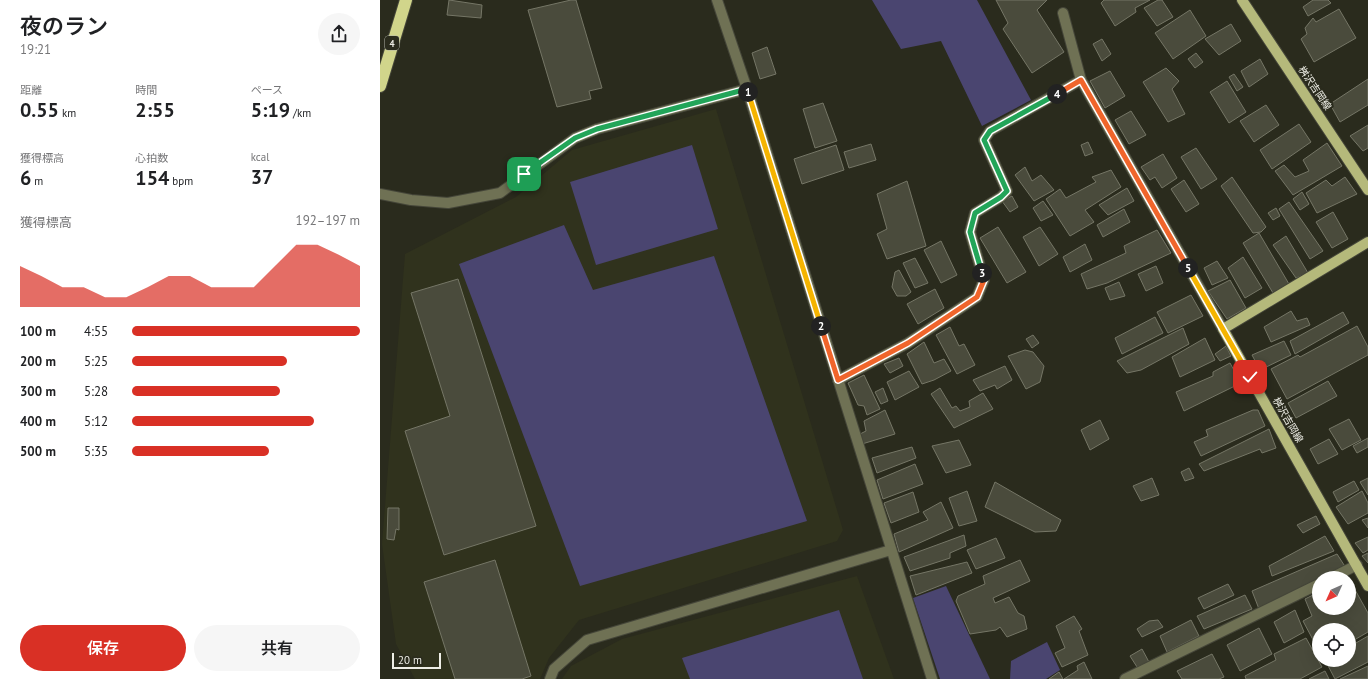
<!DOCTYPE html>
<html lang="ja">
<head>
<meta charset="utf-8">
<style>
  :root { --surface:#fff; --page:#f6f6f6; --text:#202124; --muted:#757577; --accent:#d93025 }
  body { margin:0; font-family:"PT Sans","Noto Sans JP",sans-serif; background:var(--page); color:var(--text); height:100vh; display:flex; flex-direction:column; font-size:15px; white-space:nowrap }
  * { box-sizing:border-box; margin:0 }
  p { font-size:13px; color:var(--muted) }
  .icon { flex:none; width:22px; height:22px; fill:none; stroke:currentColor; stroke-width:2; stroke-linecap:round; stroke-linejoin:round }
  .map { position:relative; flex:1; overflow:hidden }
  .panel { display:flex; flex-direction:column; background:var(--surface); width:380px }
  .panel>* { flex:none }
  .needle { width:26px; rotate:225deg }
  .controls { position:absolute; left:932px; top:571px; display:grid; gap:8px }
  .controls a { display:grid; place-items:center; width:44px; height:44px; border-radius:50%; background:var(--surface); box-shadow:0 4px 16px #0002; font-size:20px }
  .scale { position:absolute; left:12px; bottom:10px; width:49px; box-sizing:border-box; padding-left:4px; border:2px solid #eeeee6; border-top:0; font-size:11px; line-height:14px; white-space:nowrap; color:#eeeee6; -webkit-text-stroke:3px #2a2b1d; paint-order:stroke }
  .pin { position:absolute; display:grid; place-items:center; width:34px; height:34px; color:#fff; margin:-17px; border-radius:8px; box-shadow:0 2px 6px #0006 }
  .km { position:absolute; width:20px; height:20px; margin:-10px; border-radius:50%; background:#222; color:#fff; font-size:11px; line-height:20px; text-align:center }
  .round { display:grid; place-items:center; flex:none; width:42px; height:42px; border-radius:21px; background:var(--page) }
  .headline { display:flex; align-items:center; justify-content:space-between; height:68px; padding:0 20px }
  h1 { font-size:22px; font-weight:600; line-height:30px }
  .figures { display:grid; grid-template-columns:repeat(3,1fr); gap:6px; height:68px; padding:4px 20px }
  .figures div { display:grid; align-content:center }
  .figures b { font-size:20px; font-weight:600 }
  .figures small { font-size:11px; font-weight:400 }
  .figures p { font-size:11px }
  .chart { height:112px; padding:8px 20px }
  .chart p { display:flex; justify-content:space-between }
  .chart svg { width:100%; height:72px; margin-top:4px; fill:var(--accent); opacity:.7 }
  .primary-button { display:flex; gap:8px; margin-top:auto; padding:8px 20px }
  .primary-button a { flex:1; height:46px; border-radius:24px; background:var(--accent); color:#fff; font-size:16px; font-weight:600; line-height:46px; text-align:center }
  .primary-button a+a { background:var(--page); color:var(--text) }
  ul { padding:0 20px; list-style:none; font-size:13px }
  li { display:grid; grid-template-columns:64px 48px 1fr; align-items:center; height:30px }
  li i { height:10px; border-radius:5px; background:var(--accent) }
  main { display:flex; flex:1; min-height:0 }
  .map>svg:first-child { display:block }
  .built { fill:#30321d }
  .green { fill:#4a4570 }
  .building { fill:#4a4b3c; stroke:#757666 }
  .lines { fill:none; stroke-linecap:round; stroke-linejoin:round }
  .minor-casing { stroke:#454639; stroke-width:12 }
  .major-casing { stroke:#454639; stroke-width:12 }
  .highway-casing { stroke:#454639; stroke-width:14 }
  .minor { stroke:#6f7154; stroke-width:10 }
  .major { stroke:#b5b97b; stroke-width:10 }
  .highway { stroke:#d1d58b; stroke-width:12 }
  .split-1-casing { stroke:#fff; stroke-width:8 }
  .split-2-casing { stroke:#fff; stroke-width:8 }
  .split-3-casing { stroke:#fff; stroke-width:8 }
  .split-4-casing { stroke:#fff; stroke-width:8 }
  .split-5-casing { stroke:#fff; stroke-width:8 }
  .split-6-casing { stroke:#fff; stroke-width:8 }
  .split-1 { stroke:#22a559; stroke-width:5 }
  .split-2 { stroke:#f5b400; stroke-width:5 }
  .split-3 { stroke:#f0652b; stroke-width:5 }
  .split-4 { stroke:#22a559; stroke-width:5 }
  .split-5 { stroke:#f0652b; stroke-width:5 }
  .split-6 { stroke:#f5b400; stroke-width:5 }
  .labels { text-anchor:middle; dominant-baseline:central; stroke-width:4; stroke-linejoin:round; paint-order:stroke }
  .shield { fill:#2a2b1d; stroke:#b3b4aa; stroke-width:1 }
  .shield-label { font-size:9px; font-weight:bold; fill:#eeeee6 }
  .street-label { font-size:10px; fill:#eeeee6; stroke:#2a2b1d }
</style>
</head>
<body>
<main>
<section class="panel">
<div class="headline"><div><h1>夜のラン</h1><p>19:21</p></div><a class="round"><svg class="icon" aria-label="share" viewBox="0 0 24 24"><path d="M12 15V3M7 8l5-5 5 5M5 13v7h14v-7"/></svg></a></div>
<div class="figures">
<div><p>距離</p><b>0.55<small> km</small></b></div>
<div><p>時間</p><b>2:55</b></div>
<div><p>ペース</p><b>5:19<small> /km</small></b></div>
</div>
<div class="figures">
<div><p>獲得標高</p><b>6<small> m</small></b></div>
<div><p>心拍数</p><b>154<small> bpm</small></b></div>
<div><p>kcal</p><b>37</b></div>
</div>
<div class="chart"><p><span>獲得標高</span>192–197 m</p>
<svg viewBox="0 0 160 44" preserveAspectRatio="none"><path d="M0 44V19L10 25L20 32L30 32L40 38L50 38L60 32L70 25L80 25L90 32L100 32L110 32L120 19L130 6L140 6L150 12L160 19V44z"/></svg>
</div>
<ul>
<li><b>100 m</b>4:55<i style="width:100%"></i></li>
<li><b>200 m</b>5:25<i style="width:68%"></i></li>
<li><b>300 m</b>5:28<i style="width:65%"></i></li>
<li><b>400 m</b>5:12<i style="width:80%"></i></li>
<li><b>500 m</b>5:35<i style="width:60%"></i></li>
</ul>
<div class="primary-button"><a>保存</a><a>共有</a></div>
</section>
<div class="map">
<svg width="988" height="679" viewBox="0 0 988 679">
  <rect width="100%" height="100%" fill="#2a2b1d"/>
  <g class="built">
    <path d="M336,109L463,530L457,541L199,620L169,658L160,679H35L16,644L2,544L25,254L136,197L192,150Z"/>
    <path d="M477,576L514,679H182L191,666L242,639Z"/>
  </g>
  <g class="green">
    <path d="M492,0H597L651,100L602,126L561,41L521,49Z"/>
    <path d="M312,145L338,229L216,265L190,182Z"/>
    <path d="M184,225L213,290L334,256L427,521L200,586L79,264Z"/>
    <path d="M566,586L610,679H560L533,598Z"/>
    <path d="M459,610L483,679H310L302,658Z"/>
    <path d="M667,642L680,670L666,679H630L631,661Z"/>
  </g>
  <g class="building">
    <path d="M69,0L102,5L101,18L67,15Z"/>
    <path d="M191,0H196L222,88L209,91L211,99L177,107L148,10Z"/>
    <path d="M616,0H667L657,10L684,52L652,73L623,29L628,23Z"/>
    <path d="M724,0H770L755,8L756,12L735,26L721,3Z"/>
    <path d="M778,0H782L793,17L777,26L764,8Z"/>
    <path d="M933,0H948L951,3L928,16L923,7Z"/>
    <path d="M959,9L976,38L934,62L921,39L927,34L925,28L933,18L936,22Z"/>
    <path d="M810,10L826,36L793,59L775,33Z"/>
    <path d="M851,24L861,41L839,55L825,39Z"/>
    <path d="M722,39L731,54L722,61L713,44Z"/>
    <path d="M387,47L396,74L380,79L372,53Z"/>
    <path d="M816,53L823,62L815,68L808,59Z"/>
    <path d="M880,59L888,74L869,87L861,71Z"/>
    <path d="M786,68L799,81L792,89L805,114L788,122L763,82Z"/>
    <path d="M730,71L745,96L725,108L710,81Z"/>
    <path d="M854,74L863,87L857,91L849,77Z"/>
    <path d="M988,79V105L960,122L950,104Z"/>
    <path d="M847,81L866,112L849,123L830,92Z"/>
    <path d="M443,103L457,141L435,148L423,109Z"/>
    <path d="M886,105L899,125L874,142L860,121Z"/>
    <path d="M751,111L766,135L749,144L735,120Z"/>
    <path d="M919,124L931,142L892,169L880,150Z"/>
    <path d="M988,125V148L983,151L970,136Z"/>
    <path d="M708,142L713,153L705,156L701,145Z"/>
    <path d="M947,143L962,166L913,195L895,171L904,165L915,177L929,171L923,160Z"/>
    <path d="M491,144L496,160L469,168L464,152Z"/>
    <path d="M456,145L464,170L422,184L414,159Z"/>
    <path d="M816,148L837,179L821,189L801,157Z"/>
    <path d="M783,154L797,178L782,188L775,177L770,180L761,167Z"/>
    <path d="M645,167L652,181L661,175L674,190L654,201L635,175Z"/>
    <path d="M731,170L741,187L705,210L714,222L690,236L666,199L680,189L686,198L716,182L712,177Z"/>
    <path d="M852,177L886,227L881,232L873,233L841,186Z"/>
    <path d="M965,177L977,194L937,213L926,193L946,180L952,186Z"/>
    <path d="M804,180L819,204L806,212L791,189Z"/>
    <path d="M527,181L546,246L507,259L497,234L507,229L497,194Z"/>
    <path d="M747,188L754,201L728,215L719,205Z"/>
    <path d="M922,192L929,204L920,210L913,199Z"/>
    <path d="M632,196L638,207L630,212L622,201Z"/>
    <path d="M663,201L673,215L661,221L653,208Z"/>
    <path d="M909,202L943,251L930,259L899,209Z"/>
    <path d="M896,208L900,216L893,220L888,213Z"/>
    <path d="M744,209L750,222L723,237L717,225Z"/>
    <path d="M953,212L968,239L952,248L936,222Z"/>
    <path d="M618,227L646,272L627,283L600,238Z"/>
    <path d="M660,227L678,254L659,266L643,237Z"/>
    <path d="M777,230L791,253L727,283L707,289L701,274L746,253L744,246Z"/>
    <path d="M879,233L909,284L893,293L863,243Z"/>
    <path d="M906,236L928,273L916,278L893,245Z"/>
    <path d="M561,241L577,275L561,283L544,250Z"/>
    <path d="M705,244L712,260L690,272L683,257Z"/>
    <path d="M863,257L882,288L865,298L848,268Z"/>
    <path d="M535,258L548,283L535,288L523,263Z"/>
    <path d="M837,261L848,278L832,285L824,268Z"/>
    <path d="M776,266L783,283L766,291L758,274Z"/>
    <path d="M519,270L531,292L526,296H517L512,287L515,272Z"/>
    <path d="M78,279L156,526L64,555L25,431L70,416L31,293Z"/>
    <path d="M850,280L866,308L847,319L828,291Z"/>
    <path d="M739,282L745,296L730,300L725,288Z"/>
    <path d="M555,289L564,308L538,324L527,304Z"/>
    <path d="M811,295L823,316L788,333L777,312Z"/>
    <path d="M911,311L917,321L927,318L930,325L891,342L884,327Z"/>
    <path d="M963,312L969,323L915,354L910,341Z"/>
    <path d="M775,317L783,333L742,354L735,338Z"/>
    <path d="M977,326L988,347V355L907,399L891,369L918,355L920,357Z"/>
    <path d="M570,327L579,346L584,344L595,365L577,374L556,335Z"/>
    <path d="M803,328L809,344L761,370L747,373L737,361Z"/>
    <path d="M653,335L659,343L652,348L646,339Z"/>
    <path d="M825,338L835,360L800,377L792,357Z"/>
    <path d="M904,341L911,355L880,370L872,355Z"/>
    <path d="M544,342L554,363L564,359L571,371L554,380L542,384L527,354Z"/>
    <path d="M846,346L851,356L840,361L835,354Z"/>
    <path d="M645,350L653,352L664,366L660,382L646,389L628,356Z"/>
    <path d="M519,358L523,366L510,373L504,364Z"/>
    <path d="M850,363L861,383L804,411L796,392L833,376V372Z"/>
    <path d="M625,366L632,380L617,389L615,385L600,391L593,380Z"/>
    <path d="M529,371L539,387L515,400L507,382Z"/>
    <path d="M484,375L500,409L487,415L484,406L478,405L468,383Z"/>
    <path d="M948,381L957,396L916,418L908,403Z"/>
    <path d="M503,388L508,401L501,404L495,392Z"/>
    <path d="M560,388L572,408L576,406L580,411L590,407L589,401L603,393L613,409L574,428L551,394Z"/>
    <path d="M505,410L515,434L482,444L478,435L486,431L484,421Z"/>
    <path d="M873,410H878L885,426L821,456L814,442L828,436L826,430Z"/>
    <path d="M969,419L981,440L962,450L949,429Z"/>
    <path d="M720,420L729,439L710,450L701,430Z"/>
    <path d="M889,429L896,448L882,453L880,449L824,471L819,464Z"/>
    <path d="M988,438V447L977,453L973,446Z"/>
    <path d="M949,439L958,454L938,464L930,449Z"/>
    <path d="M579,440L591,465L566,473L552,446Z"/>
    <path d="M532,447L536,458L497,473L492,458Z"/>
    <path d="M535,464L543,484L503,499L497,480Z"/>
    <path d="M809,468L814,478L805,481L801,472Z"/>
    <path d="M772,478L779,495L761,501L753,486Z"/>
    <path d="M988,478V495L980,482Z"/>
    <path d="M974,481L979,490L958,502L953,492Z"/>
    <path d="M615,482L681,520L676,531L655,532L605,507Z"/>
    <path d="M587,491L597,521L579,526L569,498Z"/>
    <path d="M982,491L988,503V513L968,524L956,507Z"/>
    <path d="M533,492L539,512L511,523L504,503Z"/>
    <path d="M561,502L573,528L519,552L514,534L548,520L543,512Z"/>
    <path d="M8,508H19V530L16,529L14,540L7,539Z"/>
    <path d="M936,516L940,524L923,533L917,525Z"/>
    <path d="M988,518V528L982,520Z"/>
    <path d="M584,535L586,546L570,553V558L530,571L524,557Z"/>
    <path d="M945,536L954,551L892,576L889,566Z"/>
    <path d="M988,537V550L983,553L975,543Z"/>
    <path d="M616,538L625,558L596,569L587,550Z"/>
    <path d="M988,553V563L982,556Z"/>
    <path d="M957,554L966,568L944,578H939V580L879,609L872,591Z"/>
    <path d="M115,560L151,676L142,679H75L44,582Z"/>
    <path d="M640,560L650,581L613,598L615,603L629,597L638,613L644,616L647,629L627,637L620,627L616,630L590,634L576,601L578,596L605,584L603,576Z"/>
    <path d="M587,562L592,573L536,595L530,576Z"/>
    <path d="M969,579L988,613V632L969,643V630H939V651L923,621L932,616L925,599L939,592V608H969Z"/>
    <path d="M848,584L854,595L824,609L818,598Z"/>
    <path d="M865,595L872,609L824,629L817,616Z"/>
    <path d="M915,610L924,632L904,643L894,622Z"/>
    <path d="M694,616L702,629L699,631L708,655L682,667L675,653L685,648L676,626Z"/>
    <path d="M778,620L783,627L762,637L757,629L769,621Z"/>
    <path d="M811,620L819,636L787,652L780,636Z"/>
    <path d="M879,628L892,654L860,671L847,645Z"/>
    <path d="M988,636V662L955,679L945,660H969V647Z"/>
    <path d="M926,638L942,667L920,679H866L865,676L896,660L894,654Z"/>
    <path d="M762,649L769,662L757,667L750,656Z"/>
    <path d="M832,654L844,677L839,679H802L797,671Z"/>
    <path d="M704,662L712,679H684L698,670L697,666Z"/>
    <path d="M988,666V679H960Z"/>
    <path d="M945,671L949,679H929Z"/>
    <path d="M679,672L683,679H669Z"/>
  </g>
  <g class="lines">
    <defs>
      <g id="minor">
        <path d="M337,0L367,89L552,679"/>
        <path d="M683,13L701,80L843,329"/>
        <path d="M0,194L31,200L68,203L120,193L195,138L217,129L367,89"/>
        <path d="M458,380L528,343L597,297L604,280L590,232L595,213L621,197L627,191L604,140L610,131L701,80"/>
        <path d="M951,578L977,565"/>
        <path d="M170,679L174,669L207,640L511,550"/>
        <path d="M745,679L939,584"/>
      </g>
      <g id="major">
        <path d="M862,0L988,190"/>
        <path d="M988,242L843,329L988,586"/>
      </g>
      <path id="highway" d="M0,86L26,0"/>
    </defs>
    <use href="#minor" class="minor-casing"/>
    <use href="#major" class="major-casing"/>
    <use href="#highway" class="highway-casing"/>
    <use href="#minor" class="minor"/>
    <use href="#major" class="major"/>
    <use href="#highway" class="highway"/>
  </g>
  <g class="lines">
    <defs>
      <path id="split-1" d="M144,174L195,138L217,129L367,89L368,92"/>
      <path id="split-2" d="M368,92L441,326"/>
      <path id="split-3" d="M441,326L458,380L528,343L597,297L604,280L602,273"/>
      <path id="split-4" d="M602,273L590,232L595,213L621,197L627,191L604,140L610,131L677,94"/>
      <path id="split-5" d="M677,94L701,80L808,268"/>
      <path id="split-6" d="M808,268L870,377"/>
    </defs>
    <use href="#split-1" class="split-1-casing"/>
    <use href="#split-2" class="split-2-casing"/>
    <use href="#split-3" class="split-3-casing"/>
    <use href="#split-4" class="split-4-casing"/>
    <use href="#split-5" class="split-5-casing"/>
    <use href="#split-6" class="split-6-casing"/>
    <use href="#split-1" class="split-1"/>
    <use href="#split-2" class="split-2"/>
    <use href="#split-3" class="split-3"/>
    <use href="#split-4" class="split-4"/>
    <use href="#split-5" class="split-5"/>
    <use href="#split-6" class="split-6"/>
  </g>
  <g class="labels">
    <rect class="shield" x="5" y="36" width="14" height="14" rx="3"/>
    <g class="shield-label">
      <text x="12" y="43">4</text>
    </g>
    <g class="street-label">
      <text transform="translate(935 88) rotate(56)">桝沢吉岡線</text>
      <text transform="translate(908 420) rotate(60)">桝沢吉岡線</text>
    </g>
  </g>
</svg>
<div class="controls">
<a><svg class="needle" viewBox="-14 -14 28 28"><path d="M0-13l5 13h-10z" fill="#e53935"/><path d="M0 13l5-13h-10z" fill="#757577"/></svg></a>
<a><svg class="icon" aria-label="locate" viewBox="0 0 24 24"><circle cx="12" cy="12" r="6"/><path d="M12 2v4M12 18v4M2 12h4M18 12h4"/></svg></a>
</div>
<div class="scale">20 m</div>
<div class="pin" style="left:144px;top:174px;background:#1e9e55"><svg class="icon" aria-label="arrive" viewBox="0 0 24 24"><path d="M6 21V4h12l-3 4 3 4H6"/></svg></div>
<div class="pin" style="left:870px;top:377px;background:#d93025"><svg class="icon" aria-label="check" viewBox="0 0 24 24"><path d="M5 12l5 5 9-10"/></svg></div>
<b class="km" style="left:368px;top:92px">1</b>
<b class="km" style="left:441px;top:326px">2</b>
<b class="km" style="left:602px;top:273px">3</b>
<b class="km" style="left:677px;top:94px">4</b>
<b class="km" style="left:808px;top:268px">5</b>
</div>
</main>
</body>
</html>
